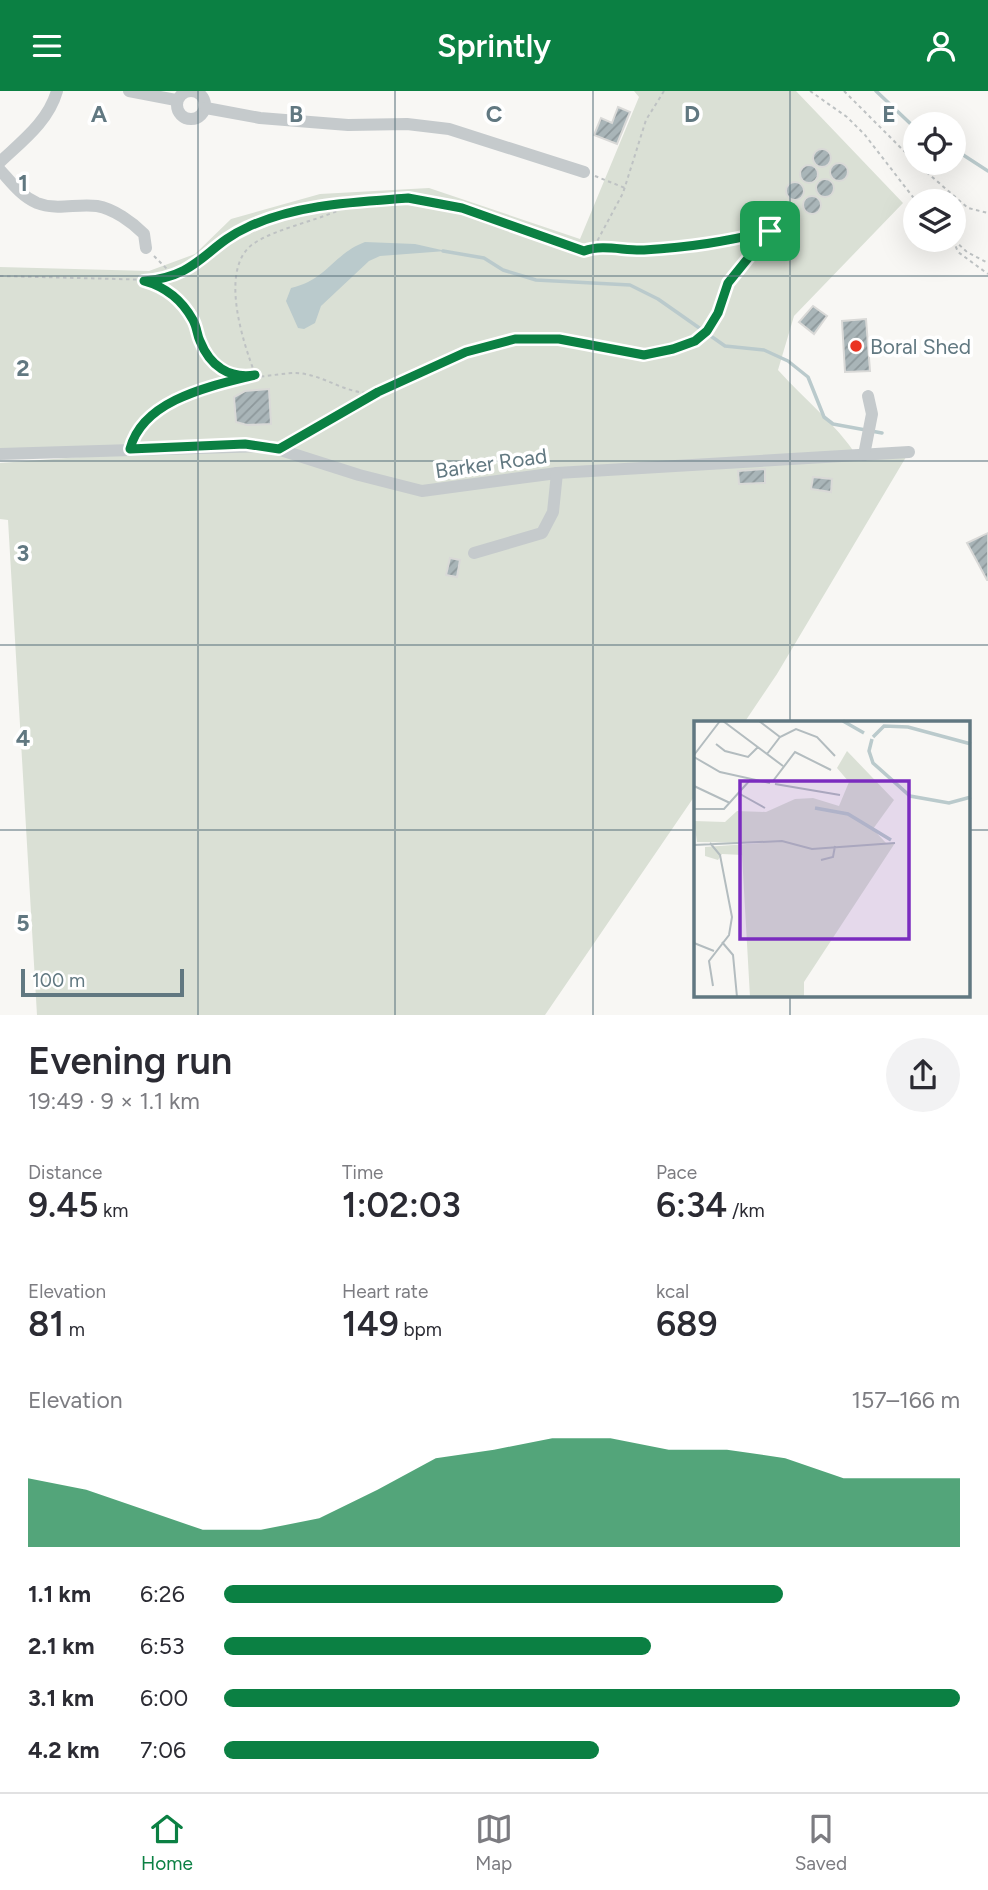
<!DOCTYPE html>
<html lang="en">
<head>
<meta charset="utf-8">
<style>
  :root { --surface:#fff; --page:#f2f2f3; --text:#2b2b33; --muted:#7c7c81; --line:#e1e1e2; --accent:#0b8043 }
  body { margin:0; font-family:Figtree,sans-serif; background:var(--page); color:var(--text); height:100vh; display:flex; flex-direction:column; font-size:26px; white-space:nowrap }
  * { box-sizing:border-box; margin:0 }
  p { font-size:23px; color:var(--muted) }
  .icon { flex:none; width:38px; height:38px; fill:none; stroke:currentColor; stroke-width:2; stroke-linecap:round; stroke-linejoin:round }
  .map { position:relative; height:924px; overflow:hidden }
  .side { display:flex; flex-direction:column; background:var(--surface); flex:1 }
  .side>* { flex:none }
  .tools { position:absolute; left:903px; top:21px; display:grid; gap:14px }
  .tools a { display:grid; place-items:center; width:63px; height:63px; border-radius:50%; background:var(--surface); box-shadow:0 7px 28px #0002; font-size:35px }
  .scale { position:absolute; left:21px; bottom:18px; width:163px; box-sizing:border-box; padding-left:7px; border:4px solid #617881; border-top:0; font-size:19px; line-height:24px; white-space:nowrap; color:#617881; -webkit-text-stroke:5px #fff; paint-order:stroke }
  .pin { position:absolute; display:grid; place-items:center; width:60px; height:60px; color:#fff; margin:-30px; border-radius:14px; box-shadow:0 4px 10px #0006 }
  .round { display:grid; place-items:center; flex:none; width:74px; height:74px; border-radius:37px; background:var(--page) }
  .overview { display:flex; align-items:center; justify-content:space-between; height:119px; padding:0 28px }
  h1 { font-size:38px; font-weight:600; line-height:52px }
  .stats { display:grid; grid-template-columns:repeat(3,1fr); gap:10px; height:119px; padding:7px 28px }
  .stats div { display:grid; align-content:center }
  .stats b { font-size:35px; font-weight:600 }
  .stats small { font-size:19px; font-weight:400 }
  .stats p { font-size:19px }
  .chart { height:196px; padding:14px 28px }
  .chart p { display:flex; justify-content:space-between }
  .chart svg { width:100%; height:126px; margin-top:7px; fill:var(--accent); opacity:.7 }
  ul { padding:0 28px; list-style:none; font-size:23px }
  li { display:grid; grid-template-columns:112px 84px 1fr; align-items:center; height:52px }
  li i { height:18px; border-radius:9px; background:var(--accent) }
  header { display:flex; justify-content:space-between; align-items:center; height:91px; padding:0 28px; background:var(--accent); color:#fff; font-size:32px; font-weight:600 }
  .dock { display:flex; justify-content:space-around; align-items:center; height:98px; border-top:2px solid var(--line); background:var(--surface); font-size:19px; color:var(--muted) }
  .dock a { display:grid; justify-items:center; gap:4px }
  .dock .selected { color:var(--accent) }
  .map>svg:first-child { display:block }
  .green { fill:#dae0d5 }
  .water { fill:#bacacc }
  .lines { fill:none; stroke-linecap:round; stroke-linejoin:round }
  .stream { stroke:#bacacc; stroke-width:3.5 }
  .building { fill:url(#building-hatch); stroke:#d9d9d7; stroke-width:2 }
  .path { stroke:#bec2c3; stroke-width:2; stroke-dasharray:3.5 3.5; stroke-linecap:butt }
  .minor { stroke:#c5cacc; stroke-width:12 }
  .route-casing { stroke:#fff; stroke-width:14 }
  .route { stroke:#0b8043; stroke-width:9 }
  .grid { fill:none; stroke:#617881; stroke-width:2; stroke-opacity:0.55 }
  .poi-dot { fill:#ea3422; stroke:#fff; stroke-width:2.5 }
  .labels { text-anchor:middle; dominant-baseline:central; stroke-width:7; stroke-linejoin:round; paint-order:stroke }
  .poi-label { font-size:21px; fill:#617881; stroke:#fff; text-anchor:start }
  .street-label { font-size:21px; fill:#617881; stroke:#fff }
  .inset-river { fill:none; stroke:#bacacc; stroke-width:3.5 }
  .inset-road { fill:none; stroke:#b3bcbf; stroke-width:2 }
  .view { fill:#7b2cbf; fill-opacity:0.15; stroke:#7b2cbf; stroke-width:3.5 }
  .inset-edge { fill:none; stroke:#617881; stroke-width:3.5 }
  .grid-label { font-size:23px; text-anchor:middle; font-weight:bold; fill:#617881; stroke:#fff; stroke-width:7; stroke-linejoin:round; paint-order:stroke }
</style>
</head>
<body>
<header><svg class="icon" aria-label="menu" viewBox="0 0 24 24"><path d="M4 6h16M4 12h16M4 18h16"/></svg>Sprintly<svg class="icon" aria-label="person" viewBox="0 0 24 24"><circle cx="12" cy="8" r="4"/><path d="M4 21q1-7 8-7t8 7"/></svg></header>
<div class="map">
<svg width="988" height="924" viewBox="0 0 988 924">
  <defs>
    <pattern id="building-hatch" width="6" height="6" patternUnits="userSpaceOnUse" patternTransform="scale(1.75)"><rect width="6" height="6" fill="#a9b5b8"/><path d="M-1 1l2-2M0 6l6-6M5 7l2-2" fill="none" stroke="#8d989b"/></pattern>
  </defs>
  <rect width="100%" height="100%" fill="#f8f7f4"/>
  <path class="green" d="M634,0H796L903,112L794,225L778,279C805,309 835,332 857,365L909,361L777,583L744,632H696V703L545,924H37L8,429L0,428V372L201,357L0,358V176L149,180L195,163L231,128L320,103L429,97L580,148L639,6Z"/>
  <path class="water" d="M365,151L415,153L446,160L380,165L369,170L321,215L315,232L304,238L298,237L286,210L291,197C327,189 333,163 365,151Z"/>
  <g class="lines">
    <g class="stream">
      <path d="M876,0L915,37"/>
      <path d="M954,58L988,80"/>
      <path d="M443,160L484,167L503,179L536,189L630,194L658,208L725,255L764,259L788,270L808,286L824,326L833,333L882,342"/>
    </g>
  </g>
  <g class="building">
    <path d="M618,16L630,21L617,53L594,44L601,27L612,32Z"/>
    <circle cx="822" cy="67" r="9"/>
    <circle cx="839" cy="81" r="9"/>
    <circle cx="809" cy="83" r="9"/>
    <circle cx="825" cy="97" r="9"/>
    <circle cx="795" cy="100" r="9"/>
    <circle cx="812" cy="114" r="9"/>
    <path d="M813,215L827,225L814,243L799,231Z"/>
    <path d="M866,228L870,280L845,281L842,230Z"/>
    <path d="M269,298L271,333L247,334L236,331L234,306L245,300Z"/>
    <path d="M765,378V392L739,393L738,380Z"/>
    <path d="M813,386L832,388L831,401L811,398Z"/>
    <path d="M988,442V489H987L967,452Z"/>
    <path d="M450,467L460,469L457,486L446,484Z"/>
  </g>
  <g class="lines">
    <g class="path">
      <path d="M810,0L847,26L865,44L916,110"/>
      <path d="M844,0L915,71"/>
      <path d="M916,72L968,117L988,122"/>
      <path d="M595,85L625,97"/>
      <path d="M953,149L958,161L988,183"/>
      <path d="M954,149L967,161L988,172"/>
      <path d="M595,156C656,161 709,155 769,140"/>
      <path d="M154,165L172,183"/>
      <path d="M0,185L156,189L187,180L248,136L308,118L408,107L462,117L584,161L594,156L623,102L646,29L664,0"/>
      <path d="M147,191C204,206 189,266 227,283C246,291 276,282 296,282C325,283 348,306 376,301C407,295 435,274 463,262C492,250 521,248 552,248C601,248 650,279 696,249C718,234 717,210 729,190C744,166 765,146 783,124"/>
      <path d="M255,283C243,251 217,174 256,151C277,138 314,130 337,120L346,113"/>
      <path d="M133,348C157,310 202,298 244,287"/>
      <path d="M291,351L377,301"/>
    </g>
    <g class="minor">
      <circle cx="191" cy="14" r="14"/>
      <path d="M129,0L176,9"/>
      <path d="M206,17L260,27L348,34L407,33L449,38L584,81"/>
      <path d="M0,71C22,50 48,31 57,0"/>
      <path d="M0,79C11,91 21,105 37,112C57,120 77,112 97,115C114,118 132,131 144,143L146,157"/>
      <path d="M0,363L268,355L359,384L422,400L557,382L909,361"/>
      <path d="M864,364L872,323L868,305"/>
      <path d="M474,462L542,442L553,421L557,382"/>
    </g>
  </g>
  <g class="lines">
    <defs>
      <path id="route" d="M408,107L462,117L584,160C603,153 624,160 644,159C691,156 724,151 770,140L728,192L718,222L707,240L695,250L673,258L644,264L559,248H515L466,261L378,301L279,358L245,353L130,358C143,308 212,295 255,284C229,288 210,275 200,250C197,244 197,236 193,229C182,209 166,196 144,190C200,185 205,155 248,136C297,113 355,111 408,107Z"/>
    </defs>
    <use href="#route" class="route-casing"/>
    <use href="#route" class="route"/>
  </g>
  <path class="grid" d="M198,0V924M395,0V924M593,0V924M790,0V632M0,185H988M0,370H988M0,554H988M0,739H696M969,739H988M790,905V924"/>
  <circle class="poi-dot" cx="856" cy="255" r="7"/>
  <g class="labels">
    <g class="poi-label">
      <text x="870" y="255">Boral Shed</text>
    </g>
    <g class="street-label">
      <text transform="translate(491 372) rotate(-8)">Barker Road</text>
    </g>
  </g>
  <g transform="translate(694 630)">
    <rect width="276" height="276" fill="#f8f7f4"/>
    <path d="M153,30L200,79L179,108L192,122H201L110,261V276H56L48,134L28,133L24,139L11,135V126L67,122L3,121L0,100L31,101L43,90L72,91L101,78L119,77L145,85L155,61L143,47Z" fill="#dae0d5"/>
    <path class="inset-river" d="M149,0L170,12M179,16L190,5L214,6L277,23M178,18L175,30L179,42L216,75L255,82L277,76M121,87L154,93L197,119"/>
    <path class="inset-road" d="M29,0L89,45M65,0L86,16M22,23L31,30L54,36L64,26M73,33L86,16L102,8L123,16L141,35M0,34L26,0M0,36L26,51L76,62M79,60L101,31L137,49M81,63L146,74M0,65L36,82M46,73L71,87M0,88H30L57,58M16,122L26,134L38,196L35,214L15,240L19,265M0,124L88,120L118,128L201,122M127,139L139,136L141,125M28,221L39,234L43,276M0,222L20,230"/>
    <path class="view" d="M46,60H215V218H46Z"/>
    <rect width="276" height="276" class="inset-edge"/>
  </g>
  <g class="grid-label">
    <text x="99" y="31">A</text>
    <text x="296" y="31">B</text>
    <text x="494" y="31">C</text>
    <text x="692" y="31">D</text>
    <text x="889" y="31">E</text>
    <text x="23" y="100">1</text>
    <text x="23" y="285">2</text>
    <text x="23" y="470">3</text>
    <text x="23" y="655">4</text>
    <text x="23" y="840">5</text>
  </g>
</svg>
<div class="tools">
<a><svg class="icon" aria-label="locate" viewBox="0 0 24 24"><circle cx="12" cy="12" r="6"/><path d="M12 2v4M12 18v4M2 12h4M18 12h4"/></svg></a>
<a><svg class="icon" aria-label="layers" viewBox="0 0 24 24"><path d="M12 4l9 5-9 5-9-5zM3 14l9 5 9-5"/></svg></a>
</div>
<div class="scale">100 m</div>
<div class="pin" style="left:770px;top:140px;background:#1e9e55"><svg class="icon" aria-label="arrive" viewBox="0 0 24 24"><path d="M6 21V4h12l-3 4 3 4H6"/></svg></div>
</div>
<section class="side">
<div class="overview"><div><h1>Evening run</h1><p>19:49 · 9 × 1.1 km</p></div><a class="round"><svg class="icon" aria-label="share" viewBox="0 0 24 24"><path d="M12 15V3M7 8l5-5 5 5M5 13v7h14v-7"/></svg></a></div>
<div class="stats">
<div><p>Distance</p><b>9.45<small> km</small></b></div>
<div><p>Time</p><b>1:02:03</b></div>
<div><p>Pace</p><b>6:34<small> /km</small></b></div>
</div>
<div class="stats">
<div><p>Elevation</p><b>81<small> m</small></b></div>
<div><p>Heart rate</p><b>149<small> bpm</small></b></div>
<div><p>kcal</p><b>689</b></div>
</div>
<div class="chart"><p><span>Elevation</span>157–166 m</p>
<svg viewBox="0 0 160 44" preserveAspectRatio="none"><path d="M0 44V20L10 24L20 31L30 38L40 38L50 34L60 24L70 13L80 10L90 6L100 6L110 10L120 10L130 13L140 20L150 20L160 20V44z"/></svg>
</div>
<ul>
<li><b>1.1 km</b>6:26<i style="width:76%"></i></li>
<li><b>2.1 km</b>6:53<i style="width:58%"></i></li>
<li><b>3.1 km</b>6:00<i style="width:100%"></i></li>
<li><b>4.2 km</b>7:06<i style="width:51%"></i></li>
</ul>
</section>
<nav class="dock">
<a class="selected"><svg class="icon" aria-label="home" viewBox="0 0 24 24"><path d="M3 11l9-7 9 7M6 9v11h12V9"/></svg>Home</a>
<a><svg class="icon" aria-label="map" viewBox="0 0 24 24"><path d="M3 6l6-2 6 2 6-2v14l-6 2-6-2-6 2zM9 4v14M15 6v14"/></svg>Map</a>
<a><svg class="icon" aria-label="saved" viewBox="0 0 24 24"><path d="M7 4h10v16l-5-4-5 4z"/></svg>Saved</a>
</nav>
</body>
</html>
